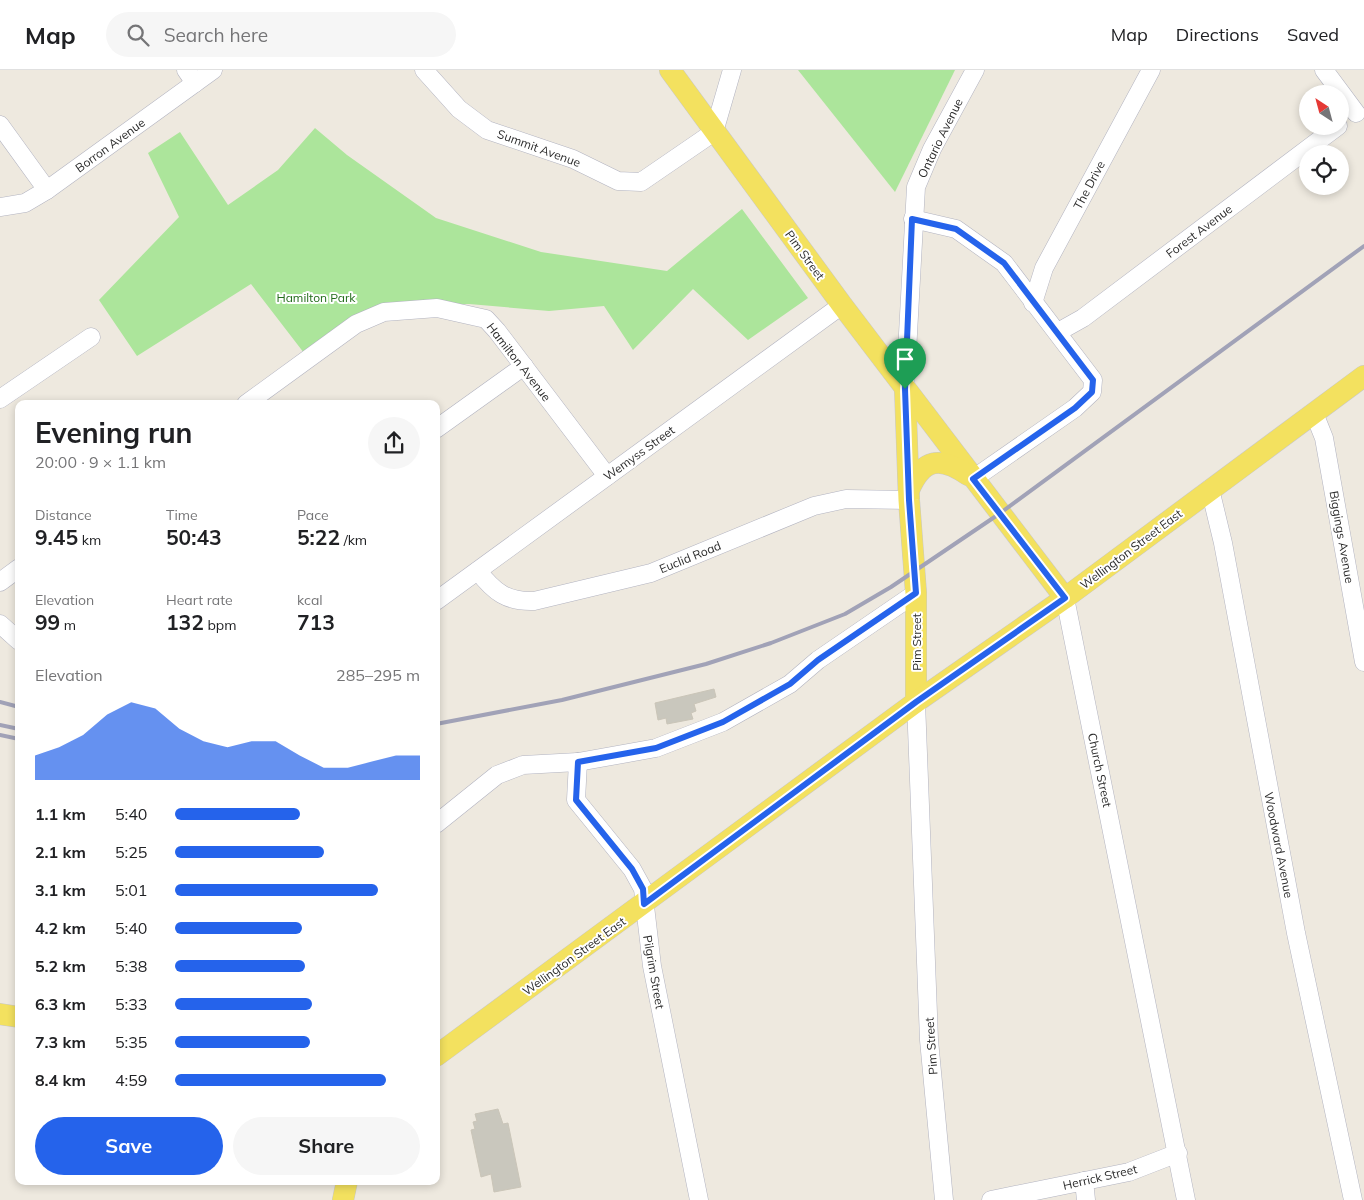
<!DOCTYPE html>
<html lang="en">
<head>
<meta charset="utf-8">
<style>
  :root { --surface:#fff; --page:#f6f6f6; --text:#202124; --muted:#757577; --line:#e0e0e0; --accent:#2563eb }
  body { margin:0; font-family:Mulish,sans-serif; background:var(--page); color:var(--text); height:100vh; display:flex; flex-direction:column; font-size:19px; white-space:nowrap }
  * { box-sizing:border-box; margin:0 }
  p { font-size:16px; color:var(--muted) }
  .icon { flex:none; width:28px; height:28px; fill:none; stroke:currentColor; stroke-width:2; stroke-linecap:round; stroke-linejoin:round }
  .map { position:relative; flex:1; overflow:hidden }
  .details { position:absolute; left:15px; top:330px; width:425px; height:785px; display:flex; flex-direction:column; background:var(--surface); border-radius:10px; box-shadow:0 2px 8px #0003 }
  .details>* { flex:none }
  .needle { width:32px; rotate:324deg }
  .buttons { position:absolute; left:1299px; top:15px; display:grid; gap:10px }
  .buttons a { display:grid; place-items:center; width:50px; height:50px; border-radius:50%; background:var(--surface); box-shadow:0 2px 8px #0003; font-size:25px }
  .pin { position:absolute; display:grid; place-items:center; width:42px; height:42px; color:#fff; margin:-51px -21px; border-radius:50% 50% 50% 0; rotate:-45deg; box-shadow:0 0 5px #0007 }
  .pin .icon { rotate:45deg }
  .round { display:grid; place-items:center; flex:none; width:52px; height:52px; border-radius:26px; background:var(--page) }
  .overview { display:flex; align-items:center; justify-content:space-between; height:85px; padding:0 20px }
  h1 { font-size:28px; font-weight:700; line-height:38px }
  .figures { display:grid; grid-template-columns:repeat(3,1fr); gap:8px; height:85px; padding:5px 20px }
  .figures div { display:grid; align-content:center }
  .figures b { font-size:21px; font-weight:700 }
  .figures small { font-size:14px; font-weight:400 }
  .figures p { font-size:14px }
  .chart { height:140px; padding:10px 20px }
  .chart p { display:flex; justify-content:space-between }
  .chart svg { width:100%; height:90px; margin-top:5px; fill:var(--accent); opacity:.7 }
  .cta { display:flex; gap:10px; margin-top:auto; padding:10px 20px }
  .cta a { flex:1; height:58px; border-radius:30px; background:var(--accent); color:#fff; font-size:20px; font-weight:700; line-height:58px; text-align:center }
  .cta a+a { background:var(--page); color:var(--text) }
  ul { padding:0 20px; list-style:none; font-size:16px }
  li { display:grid; grid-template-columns:80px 60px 1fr; align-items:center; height:38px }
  li i { height:12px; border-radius:6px; background:var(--accent) }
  header { display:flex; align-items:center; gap:30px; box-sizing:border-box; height:70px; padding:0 25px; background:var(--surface); border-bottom:1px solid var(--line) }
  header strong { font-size:24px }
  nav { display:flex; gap:28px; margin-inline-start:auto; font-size:18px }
  .search { width:350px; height:45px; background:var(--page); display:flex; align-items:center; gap:12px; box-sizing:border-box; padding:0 18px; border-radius:28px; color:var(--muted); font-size:19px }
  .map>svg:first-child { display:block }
  .green { fill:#ace59b }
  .building { fill:#c9c7bd; stroke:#cac5b8 }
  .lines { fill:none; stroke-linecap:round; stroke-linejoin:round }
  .minor-casing { stroke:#b2b3c0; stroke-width:19 }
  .major-casing { stroke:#c8c8c8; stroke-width:22 }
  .minor { stroke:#fff; stroke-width:18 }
  .major { stroke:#f3e15f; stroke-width:21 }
  .rail { stroke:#a1a2b7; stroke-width:4 }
  .route-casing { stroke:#fff; stroke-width:10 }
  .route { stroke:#2563eb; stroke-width:6 }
  .labels { text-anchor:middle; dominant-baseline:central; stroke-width:4; stroke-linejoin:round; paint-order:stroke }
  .street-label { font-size:12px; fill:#2c2c2c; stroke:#fff }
  .park-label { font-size:12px; fill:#226c1a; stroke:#fff }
</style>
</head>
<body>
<header>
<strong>Map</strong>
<div class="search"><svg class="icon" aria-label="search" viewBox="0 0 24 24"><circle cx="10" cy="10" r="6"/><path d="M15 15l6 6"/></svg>Search here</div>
<nav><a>Map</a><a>Directions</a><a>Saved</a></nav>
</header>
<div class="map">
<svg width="1364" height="1130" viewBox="0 0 1364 1130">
  <rect width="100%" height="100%" fill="#eee9df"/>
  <g class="green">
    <path d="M798,0H955L895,122Z"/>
    <path d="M315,58L347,85L436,148L541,182L667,201L742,139L808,228L748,270L693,219L633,280L604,236L549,241L469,234L374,238L304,283L251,214L137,286L99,230L179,147L148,83L180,62L228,135L278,100Z"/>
  </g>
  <g class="building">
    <path d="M714,619L716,627L694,634L696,641L691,643L693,649L667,654L666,648L658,650L655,633Z"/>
    <path d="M498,1039L503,1054L508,1053L521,1117L494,1122L491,1104L481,1107L471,1060L475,1059L473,1052L477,1051L475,1044Z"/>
  </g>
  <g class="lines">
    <defs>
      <g id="minor">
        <path d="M186,0L195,13"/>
        <path d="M424,0L459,39L487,60L573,89L618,111L641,112L714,62L732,0"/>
        <path d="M1324,0L1356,43"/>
        <path d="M0,55L47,120"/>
        <path d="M0,137L25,133L47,120L213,0"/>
        <path d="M913,149L956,159L1004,193L1093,310L1092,322L1075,338L973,409"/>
        <path d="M1033,233L1044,198L1151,0"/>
        <path d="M1058,262L1083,248L1338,56"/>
        <path d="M905,319L916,117L932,79L975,0"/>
        <path d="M0,329L91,267"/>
        <path d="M246,334L356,254L384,242L437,238L486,249L497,261L607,406"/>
        <path d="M1314,343L1324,368L1364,592"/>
        <path d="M436,359L524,296"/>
        <path d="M1210,419L1223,473L1296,863L1353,1130"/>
        <path d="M478,501C494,522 507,532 534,531L651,503L814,436L846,429L909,430"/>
        <path d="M0,512L19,498"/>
        <path d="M1065,528L1186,1130"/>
        <path d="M436,531L842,235"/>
        <path d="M0,554L19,571"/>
        <path d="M916,632L929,970L944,1130"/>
        <path d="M578,692L576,730L632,799L643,819L652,896L699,1130"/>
        <path d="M436,754L497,705L523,695L578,692L656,678L723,652L790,614L818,590L916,523"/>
        <path d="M1084,1111L1086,1130"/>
        <path d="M991,1130L1129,1102L1178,1083"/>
      </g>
      <g id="major">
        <path d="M670,0L842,235L1065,528"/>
        <path d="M905,319L909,430L916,523V632"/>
        <path d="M909,420C923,388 940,386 968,405"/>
        <path d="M0,944L19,947"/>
        <path d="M436,986L916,632L1065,528L1364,306"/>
        <path d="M343,1130L347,1111"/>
      </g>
    </defs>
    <use href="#minor" class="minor-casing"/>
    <use href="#major" class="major-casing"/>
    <use href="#minor" class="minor"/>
    <use href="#major" class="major"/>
    <g class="rail">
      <path d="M0,632L19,637"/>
      <path d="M436,654L562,630L706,594L771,573L845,544L891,517L999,444L1364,176"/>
      <path d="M0,655L19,659"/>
      <path d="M0,665L19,669"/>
    </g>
  </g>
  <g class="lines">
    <defs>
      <path id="route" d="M912,149L956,159L1004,193L1093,310L1092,322L1075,338L973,409L1065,528L916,632L644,834L643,819L632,799L576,730L578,692L656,678L723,652L790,614L818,590L916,523L909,430L905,319Z"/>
    </defs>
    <use href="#route" class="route-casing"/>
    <use href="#route" class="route"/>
  </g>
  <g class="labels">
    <g class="street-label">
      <text transform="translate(940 68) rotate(-64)">Ontario Avenue</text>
      <text transform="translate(110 75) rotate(-36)">Borron Avenue</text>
      <text transform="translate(539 78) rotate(20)">Summit Avenue</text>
      <text transform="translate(1089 115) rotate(-62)">The Drive</text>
      <text transform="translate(1199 161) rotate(-37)">Forest Avenue</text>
      <text transform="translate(805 185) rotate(54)">Pim Street</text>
      <text transform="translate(519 292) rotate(52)">Hamilton Avenue</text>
      <text transform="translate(639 383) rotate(-36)">Wemyss Street</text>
      <text transform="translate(1342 467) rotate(80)">Biggings Avenue</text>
      <text transform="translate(1131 479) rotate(-37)">Wellington Street East</text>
      <text transform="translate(690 487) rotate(-22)">Euclid Road</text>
      <text transform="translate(916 572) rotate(-90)">Pim Street</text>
      <text transform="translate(1100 700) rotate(78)">Church Street</text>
      <text transform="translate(1279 775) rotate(79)">Woodward Avenue</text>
      <text transform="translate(574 886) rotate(-36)">Wellington Street East</text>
      <text transform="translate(654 902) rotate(80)">Pilgrim Street</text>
      <text transform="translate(931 976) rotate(-94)">Pim Street</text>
      <text transform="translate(1100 1107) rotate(-13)">Herrick Street</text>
    </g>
    <g class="park-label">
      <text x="316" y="227">Hamilton Park</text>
    </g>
  </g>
</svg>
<div class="buttons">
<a><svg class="needle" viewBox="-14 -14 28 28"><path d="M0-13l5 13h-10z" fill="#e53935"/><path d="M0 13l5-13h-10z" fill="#757577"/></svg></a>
<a><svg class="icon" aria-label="locate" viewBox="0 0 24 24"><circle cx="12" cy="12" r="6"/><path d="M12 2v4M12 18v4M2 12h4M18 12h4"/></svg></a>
</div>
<div class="pin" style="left:905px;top:319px;background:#1e9e55"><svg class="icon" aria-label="arrive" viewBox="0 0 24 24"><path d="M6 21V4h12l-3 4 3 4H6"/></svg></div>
<section class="details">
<div class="overview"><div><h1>Evening run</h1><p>20:00 · 9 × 1.1 km</p></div><a class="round"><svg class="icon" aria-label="share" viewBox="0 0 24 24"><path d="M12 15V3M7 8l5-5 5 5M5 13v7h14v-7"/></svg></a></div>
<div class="figures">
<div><p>Distance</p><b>9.45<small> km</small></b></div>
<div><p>Time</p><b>50:43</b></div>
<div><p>Pace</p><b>5:22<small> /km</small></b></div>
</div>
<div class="figures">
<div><p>Elevation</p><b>99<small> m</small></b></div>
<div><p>Heart rate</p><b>132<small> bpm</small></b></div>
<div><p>kcal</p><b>713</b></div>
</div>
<div class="chart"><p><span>Elevation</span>285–295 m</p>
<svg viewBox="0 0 160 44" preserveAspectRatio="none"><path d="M0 44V32L10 28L20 22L30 12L40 6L50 9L60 19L70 25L80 28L90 25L100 25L110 32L120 38L130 38L140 35L150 32L160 32V44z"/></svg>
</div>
<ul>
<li><b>1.1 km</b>5:40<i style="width:51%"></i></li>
<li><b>2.1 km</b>5:25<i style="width:61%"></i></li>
<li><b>3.1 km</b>5:01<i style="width:83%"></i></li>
<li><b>4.2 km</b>5:40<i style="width:52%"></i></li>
<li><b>5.2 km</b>5:38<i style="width:53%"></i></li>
<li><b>6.3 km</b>5:33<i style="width:56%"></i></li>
<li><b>7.3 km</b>5:35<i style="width:55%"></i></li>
<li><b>8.4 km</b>4:59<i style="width:86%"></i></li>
</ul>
<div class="cta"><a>Save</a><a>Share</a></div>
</section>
</div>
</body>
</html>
